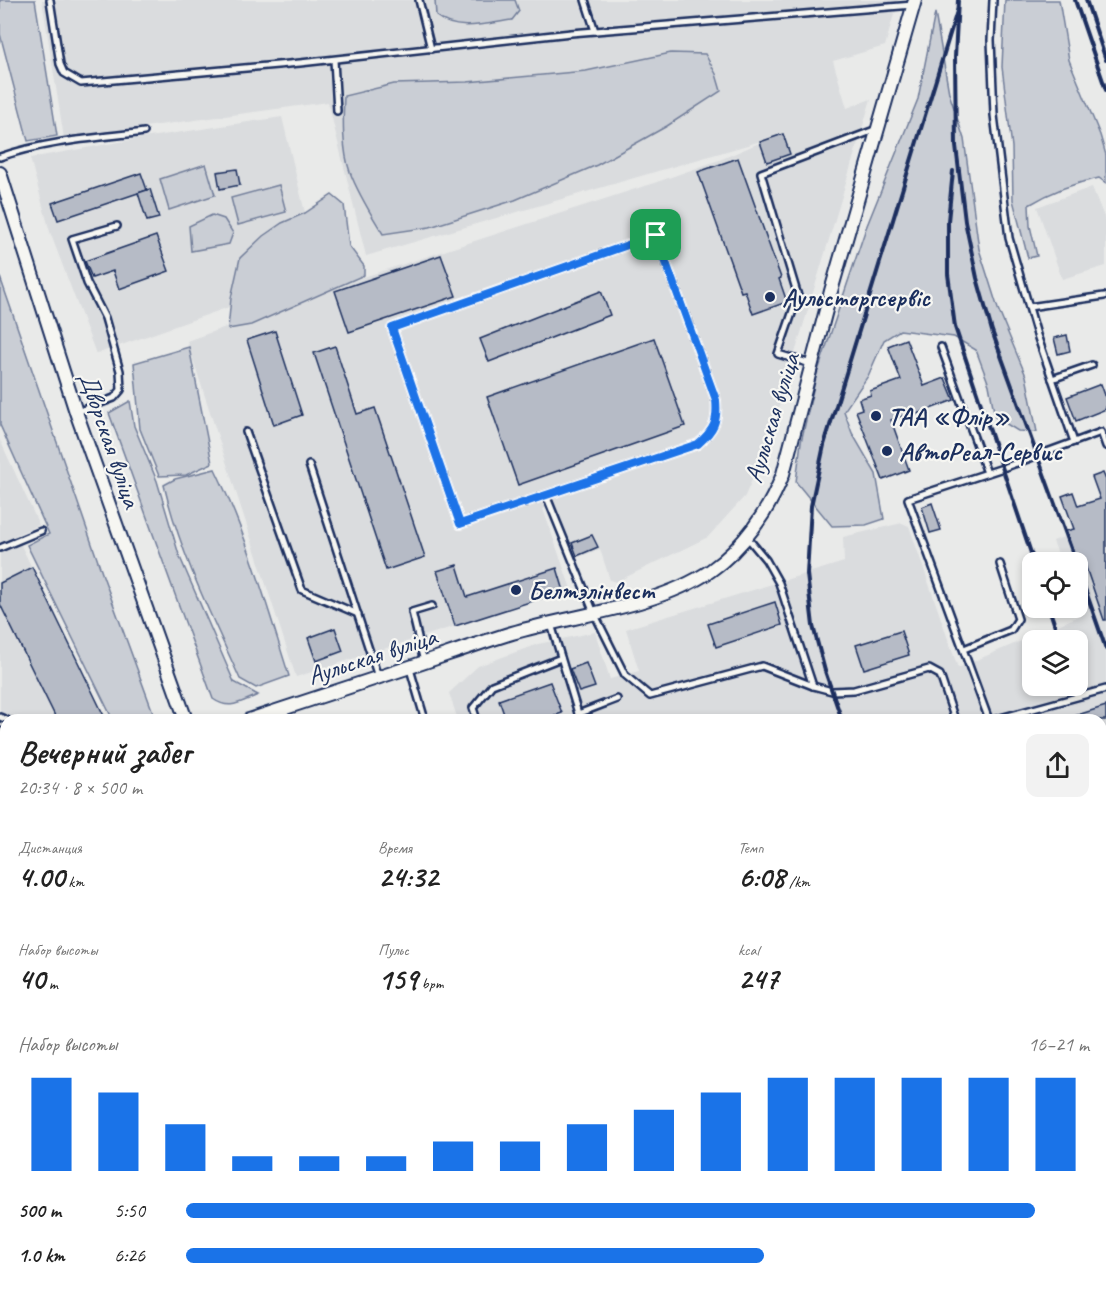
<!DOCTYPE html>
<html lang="ru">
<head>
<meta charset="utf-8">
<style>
  :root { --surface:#fff; --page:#f2f2f2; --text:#222; --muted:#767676; --accent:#1a73e8 }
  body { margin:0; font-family:Caveat,sans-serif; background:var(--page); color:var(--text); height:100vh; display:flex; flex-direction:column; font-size:22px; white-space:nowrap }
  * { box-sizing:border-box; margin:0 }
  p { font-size:20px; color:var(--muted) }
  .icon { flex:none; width:33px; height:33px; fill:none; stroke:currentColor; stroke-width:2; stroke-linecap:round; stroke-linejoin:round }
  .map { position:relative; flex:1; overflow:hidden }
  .side { position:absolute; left:0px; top:714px; width:1107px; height:578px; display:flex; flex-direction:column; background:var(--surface); border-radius:18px 18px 0 0; box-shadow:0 3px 9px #0003 }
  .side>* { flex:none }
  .buttons { position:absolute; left:1022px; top:552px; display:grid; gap:12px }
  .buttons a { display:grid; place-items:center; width:66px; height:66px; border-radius:12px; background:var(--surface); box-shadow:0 3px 9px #0003; font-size:30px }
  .pin { position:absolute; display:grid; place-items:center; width:51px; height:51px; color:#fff; margin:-26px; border-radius:12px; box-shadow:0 3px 9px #0006 }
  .round { display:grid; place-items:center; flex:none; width:63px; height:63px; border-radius:12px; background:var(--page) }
  .headline { display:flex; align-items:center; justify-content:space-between; height:102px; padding:0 18px }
  h1 { font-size:33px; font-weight:700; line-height:45px }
  .stats { display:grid; grid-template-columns:repeat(3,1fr); gap:9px; height:102px; padding:6px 18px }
  .stats div { display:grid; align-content:center }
  .stats b { font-size:30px; font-weight:700 }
  .stats small { font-size:16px; font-weight:400 }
  .stats p { font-size:16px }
  .chart { height:168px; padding:12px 18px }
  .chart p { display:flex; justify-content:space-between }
  .chart svg { width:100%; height:108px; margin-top:6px; stroke:var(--accent); stroke-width:6 }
  ul { padding:0 18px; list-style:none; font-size:20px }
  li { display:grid; grid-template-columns:96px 72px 1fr; align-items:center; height:45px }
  li i { height:15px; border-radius:8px; background:var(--accent) }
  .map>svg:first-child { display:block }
  .built { fill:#dadcde; fill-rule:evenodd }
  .green { fill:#caced5; stroke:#727e9a; stroke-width:1.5 }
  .building { fill:#b6bbc6; stroke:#1b2f5e; stroke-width:1.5 }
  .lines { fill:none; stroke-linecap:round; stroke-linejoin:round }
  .service-casing { stroke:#1b2f5e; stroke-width:10 }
  .tertiary-casing { stroke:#1b2f5e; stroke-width:16 }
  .service { stroke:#f6f6f2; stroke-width:5 }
  .tertiary { stroke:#f6f6f2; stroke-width:12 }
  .rail { stroke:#1b2f5e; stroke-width:4 }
  .route-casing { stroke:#fff; stroke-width:12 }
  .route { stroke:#1a73e8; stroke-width:8 }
  .poi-dot { fill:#1b2f5e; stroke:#f6f6f2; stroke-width:2 }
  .labels { text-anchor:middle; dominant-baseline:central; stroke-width:4.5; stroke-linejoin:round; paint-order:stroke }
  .poi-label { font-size:26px; font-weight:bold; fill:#1b2f5e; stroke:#f6f6f2; text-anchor:start }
  .street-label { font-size:26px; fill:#1b2f5e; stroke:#f6f6f2 }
</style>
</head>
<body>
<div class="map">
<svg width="1106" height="1291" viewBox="0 0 1106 1291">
  <rect width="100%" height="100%" fill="#e9eae9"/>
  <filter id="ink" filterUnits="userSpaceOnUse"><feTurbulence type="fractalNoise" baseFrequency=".0167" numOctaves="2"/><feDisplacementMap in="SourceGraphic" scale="12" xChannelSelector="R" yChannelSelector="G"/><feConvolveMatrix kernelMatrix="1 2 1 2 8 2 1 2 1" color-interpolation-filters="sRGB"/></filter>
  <g filter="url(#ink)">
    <g class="built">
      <path d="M42,0H898L885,46L833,61L847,108L871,99L769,440L745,496L708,537L616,582L610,580L600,549L576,558L554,505L543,509L571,589L296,677L187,341L370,275L657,182L722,159L768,139L366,256L328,102L64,138Z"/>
      <path d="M282,117L320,275L96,354L50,232L30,158L136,139Z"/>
      <path d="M1092,187L1106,222V266L1062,279L1037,207Z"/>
      <path d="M0,440L39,525L16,535L106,720H6V776L0,779Z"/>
      <path d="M1106,516V1243L1101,1248V720H458L449,693L478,666L538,644L595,632L610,679L639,671L626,629L844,562L843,537L902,523L909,526L958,668L1079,616L1076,608L1077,562H1061L1053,541L1066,536V530ZM1032,640H1077V686H1032Z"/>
      <path d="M6,1218V1286H564L566,1291H0V1222Z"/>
    </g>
    <g class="green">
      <path d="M0,0H35L57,136L28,141L0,34Z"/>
      <path d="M435,0H515L519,11L512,20C488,23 457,33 436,16Z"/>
      <path d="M1005,0H1059L1069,60L1100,135L1106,155V183L1099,178C1074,183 1052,191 1029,205L1030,226L1037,256L1028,258L1013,200L1012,147L1002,67Z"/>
      <path d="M935,13L949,93L964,139L979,249L998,309L1026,376L1037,432L1018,431L995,417L989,385L976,350L954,337L900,330L884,340L868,376L844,411L852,433L876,474L884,519L866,525L832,526L796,482L801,442L816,377L866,228L918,99Z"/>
      <path d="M671,53L705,54L716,74L721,91L667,126L597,165L515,200L430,227L383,234C371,214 358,194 350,172C342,150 343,119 344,96L394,84L467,82L586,71Z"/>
      <path d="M206,164L215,195L169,210L160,179Z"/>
      <path d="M279,185L286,212L238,225L231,198Z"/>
      <path d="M332,195L344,205L349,246L364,266V275L251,325L228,329L231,298L240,258L263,236L282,223L305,213Z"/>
      <path d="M212,215L224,219L233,233L229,244L191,251L189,226Z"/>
      <path d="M0,277L103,576L155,718V720H113L27,545L49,534L0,425Z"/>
      <path d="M189,347L212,463L186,475L159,476L140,429L134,363Z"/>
      <path d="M130,401L134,426L157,481L179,555L234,682L258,695C240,702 230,711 213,699L109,413Z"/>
      <path d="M215,469C247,535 267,606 289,676L256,688L240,679C211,615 180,553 164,485L175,479Z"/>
      <path d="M1004,1286H1100L1106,1288V1291H970Z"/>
    </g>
    <g class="building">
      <path d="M783,134L790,154L767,162L760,142Z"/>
      <path d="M738,158L781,278L779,279L787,302L753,314L745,291L741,292L698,172Z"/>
      <path d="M237,169L240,185L220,189L217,172Z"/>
      <path d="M141,173L147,190L58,220L52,203Z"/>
      <path d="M150,189L159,218L147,221L138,193Z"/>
      <path d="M156,236L169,271L119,289L113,271L92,278L85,261Z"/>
      <path d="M441,255L456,296L349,332L335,291Z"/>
      <path d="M601,291L610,315L489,362L480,339Z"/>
      <path d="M275,331L302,415L274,425L247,340Z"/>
      <path d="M1067,335L1070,351L1058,354L1054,338Z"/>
      <path d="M654,338L685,426L518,485L487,397Z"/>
      <path d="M906,339L924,386L945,378L954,400L914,415L913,413L891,420L909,470L883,480L856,411L862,409L859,399L871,395L870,391L901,380L888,346Z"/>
      <path d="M335,346L357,414L375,408L425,557L386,570L314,353Z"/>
      <path d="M1101,384L1106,398V409L1076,421L1067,397Z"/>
      <path d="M1103,473L1106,480V620H1104L1084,562L1077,564L1066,531L1074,529L1062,496L1073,492L1078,506L1100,499L1092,477Z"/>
      <path d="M932,503L941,530L930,533L922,507Z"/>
      <path d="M592,535L598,547L577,556L572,543Z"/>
      <path d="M457,565L467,597L557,568L564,591L455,626L437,571Z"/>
      <path d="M32,567L106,720H57L0,604V583Z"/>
      <path d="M775,602L782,625L716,647L708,624Z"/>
      <path d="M335,628L343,651L316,661L308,638Z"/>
      <path d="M901,631L909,655L864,669L856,645Z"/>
      <path d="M586,663L595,687L579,692L570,669Z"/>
      <path d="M550,682L562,713L542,720H506L499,700Z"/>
      <path d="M1106,706V720H1069L1068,718Z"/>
    </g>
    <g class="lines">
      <defs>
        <g id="service">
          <path d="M50,0L60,64L64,73L81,83L300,63L571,33L913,5"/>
          <path d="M419,0L431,49"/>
          <path d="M585,0L595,31"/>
          <path d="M334,60L337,111"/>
          <path d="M0,157C46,141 96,138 144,132"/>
          <path d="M1029,307L1104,296"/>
          <path d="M941,347L987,473"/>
          <path d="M811,364L778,354L798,296L761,173L877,129"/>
          <path d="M1052,379L1092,365"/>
          <path d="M77,412L114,398L121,390L120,371L105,318L87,283L72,239L117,226"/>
          <path d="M246,432L302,590L358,614"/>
          <path d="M1074,442L1101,432L1106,446"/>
          <path d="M309,465L378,677"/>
          <path d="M546,495L460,524L392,328L656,235L716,400C718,422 714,430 698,444L546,495L594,613L625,675L650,696L762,666L813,686L832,691L854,690L929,669L940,675L955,720"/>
          <path d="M747,537L766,560L779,583L813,686"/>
          <path d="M0,548L41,531"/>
          <path d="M551,624L580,720"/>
          <path d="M964,649L1011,630L1018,619L1000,564"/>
          <path d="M424,662L412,612L432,606"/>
          <path d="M410,669L425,720"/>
          <path d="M578,714L617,699"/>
          <path d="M0,717L7,720"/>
          <path d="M477,720L473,708L492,685L561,658"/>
          <path d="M989,720L908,499L1003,468L1074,442L1037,335L1009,238L994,115L991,40L993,0"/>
          <path d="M993,720L1106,689"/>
          <path d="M0,731L6,746"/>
          <path d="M1101,942L1106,941"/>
          <path d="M543,1286L545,1291"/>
          <path d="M581,1286L582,1291"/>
          <path d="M45,1291L63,1286"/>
        </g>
        <g id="tertiary">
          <path d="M0,173L76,412L186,720"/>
          <path d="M249,720C304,702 359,684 413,666C446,655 479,643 512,633C574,615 657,607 710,571C743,548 769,511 783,474L831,291L915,0"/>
          <path d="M0,811L6,809"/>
        </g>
      </defs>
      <use href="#service" class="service-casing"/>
      <use href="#tertiary" class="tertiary-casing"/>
      <use href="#service" class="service"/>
      <use href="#tertiary" class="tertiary"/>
      <g class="rail">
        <path d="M958,0L955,57L956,146L965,221L977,278L992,331L1076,562"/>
        <path d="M1075,0L1106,90"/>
        <path d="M1086,0L1106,60"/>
        <path d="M953,171L948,221V274L955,327L1034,562"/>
        <path d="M1077,566L1106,649"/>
        <path d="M1049,608L1055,626"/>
        <path d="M842,720L825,671L813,626L807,574L811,506L824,445L957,11"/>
        <path d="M438,1291L455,1286"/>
      </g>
    </g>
  </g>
  <g class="lines" filter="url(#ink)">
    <defs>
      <path id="route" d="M656,235L716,400C718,422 714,430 698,444L460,524L392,328Z"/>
    </defs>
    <use href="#route" class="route-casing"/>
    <use href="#route" class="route"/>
  </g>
  <g class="poi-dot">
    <circle cx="770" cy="297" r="6"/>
    <circle cx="876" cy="416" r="6"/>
    <circle cx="887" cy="451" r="6"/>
    <circle cx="516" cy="590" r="6"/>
  </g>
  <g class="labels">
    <g class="poi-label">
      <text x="782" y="297">Аульсторгсервіс</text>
      <text x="888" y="416">ТАА «Флір»</text>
      <text x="899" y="451">АвтоРеал-Сервис</text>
      <text x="528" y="590">Белтэлінвест</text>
    </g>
    <g class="street-label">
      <text transform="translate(772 418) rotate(-73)">Аульская вуліца</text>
      <text transform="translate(110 440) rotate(71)">Дворская вуліца</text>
      <text transform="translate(372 656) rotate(-18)">Аульская вуліца</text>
    </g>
  </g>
</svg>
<div class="buttons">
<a><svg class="icon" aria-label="locate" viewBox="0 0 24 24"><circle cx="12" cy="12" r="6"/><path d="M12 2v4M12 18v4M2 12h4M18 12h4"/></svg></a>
<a><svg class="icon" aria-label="layers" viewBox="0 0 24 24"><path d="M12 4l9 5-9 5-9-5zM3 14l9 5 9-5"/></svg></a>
</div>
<div class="pin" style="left:656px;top:235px;background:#1e9e55"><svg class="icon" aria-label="arrive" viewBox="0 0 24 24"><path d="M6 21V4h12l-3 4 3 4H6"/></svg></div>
<section class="side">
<div class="headline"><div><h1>Вечерний забег</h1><p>20:34 · 8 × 500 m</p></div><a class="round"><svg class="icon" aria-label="share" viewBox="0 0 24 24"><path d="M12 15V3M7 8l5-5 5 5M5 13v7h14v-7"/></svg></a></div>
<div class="stats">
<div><p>Дистанция</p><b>4.00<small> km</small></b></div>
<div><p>Время</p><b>24:32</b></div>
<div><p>Темп</p><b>6:08<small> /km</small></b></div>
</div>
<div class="stats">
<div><p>Набор высоты</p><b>40<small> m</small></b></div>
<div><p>Пульс</p><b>159<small> bpm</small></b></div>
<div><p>kcal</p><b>247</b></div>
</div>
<div class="chart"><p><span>Набор высоты</span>16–21 m</p>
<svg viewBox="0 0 160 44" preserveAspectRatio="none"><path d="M5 44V6M15 44V12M25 44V25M35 44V38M45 44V38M55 44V38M65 44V32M75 44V32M85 44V25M95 44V19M105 44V12M115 44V6M125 44V6M135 44V6M145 44V6M155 44V6"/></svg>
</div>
<ul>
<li><b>500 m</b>5:50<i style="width:94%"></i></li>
<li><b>1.0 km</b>6:26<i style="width:64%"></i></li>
</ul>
</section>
</div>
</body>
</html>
